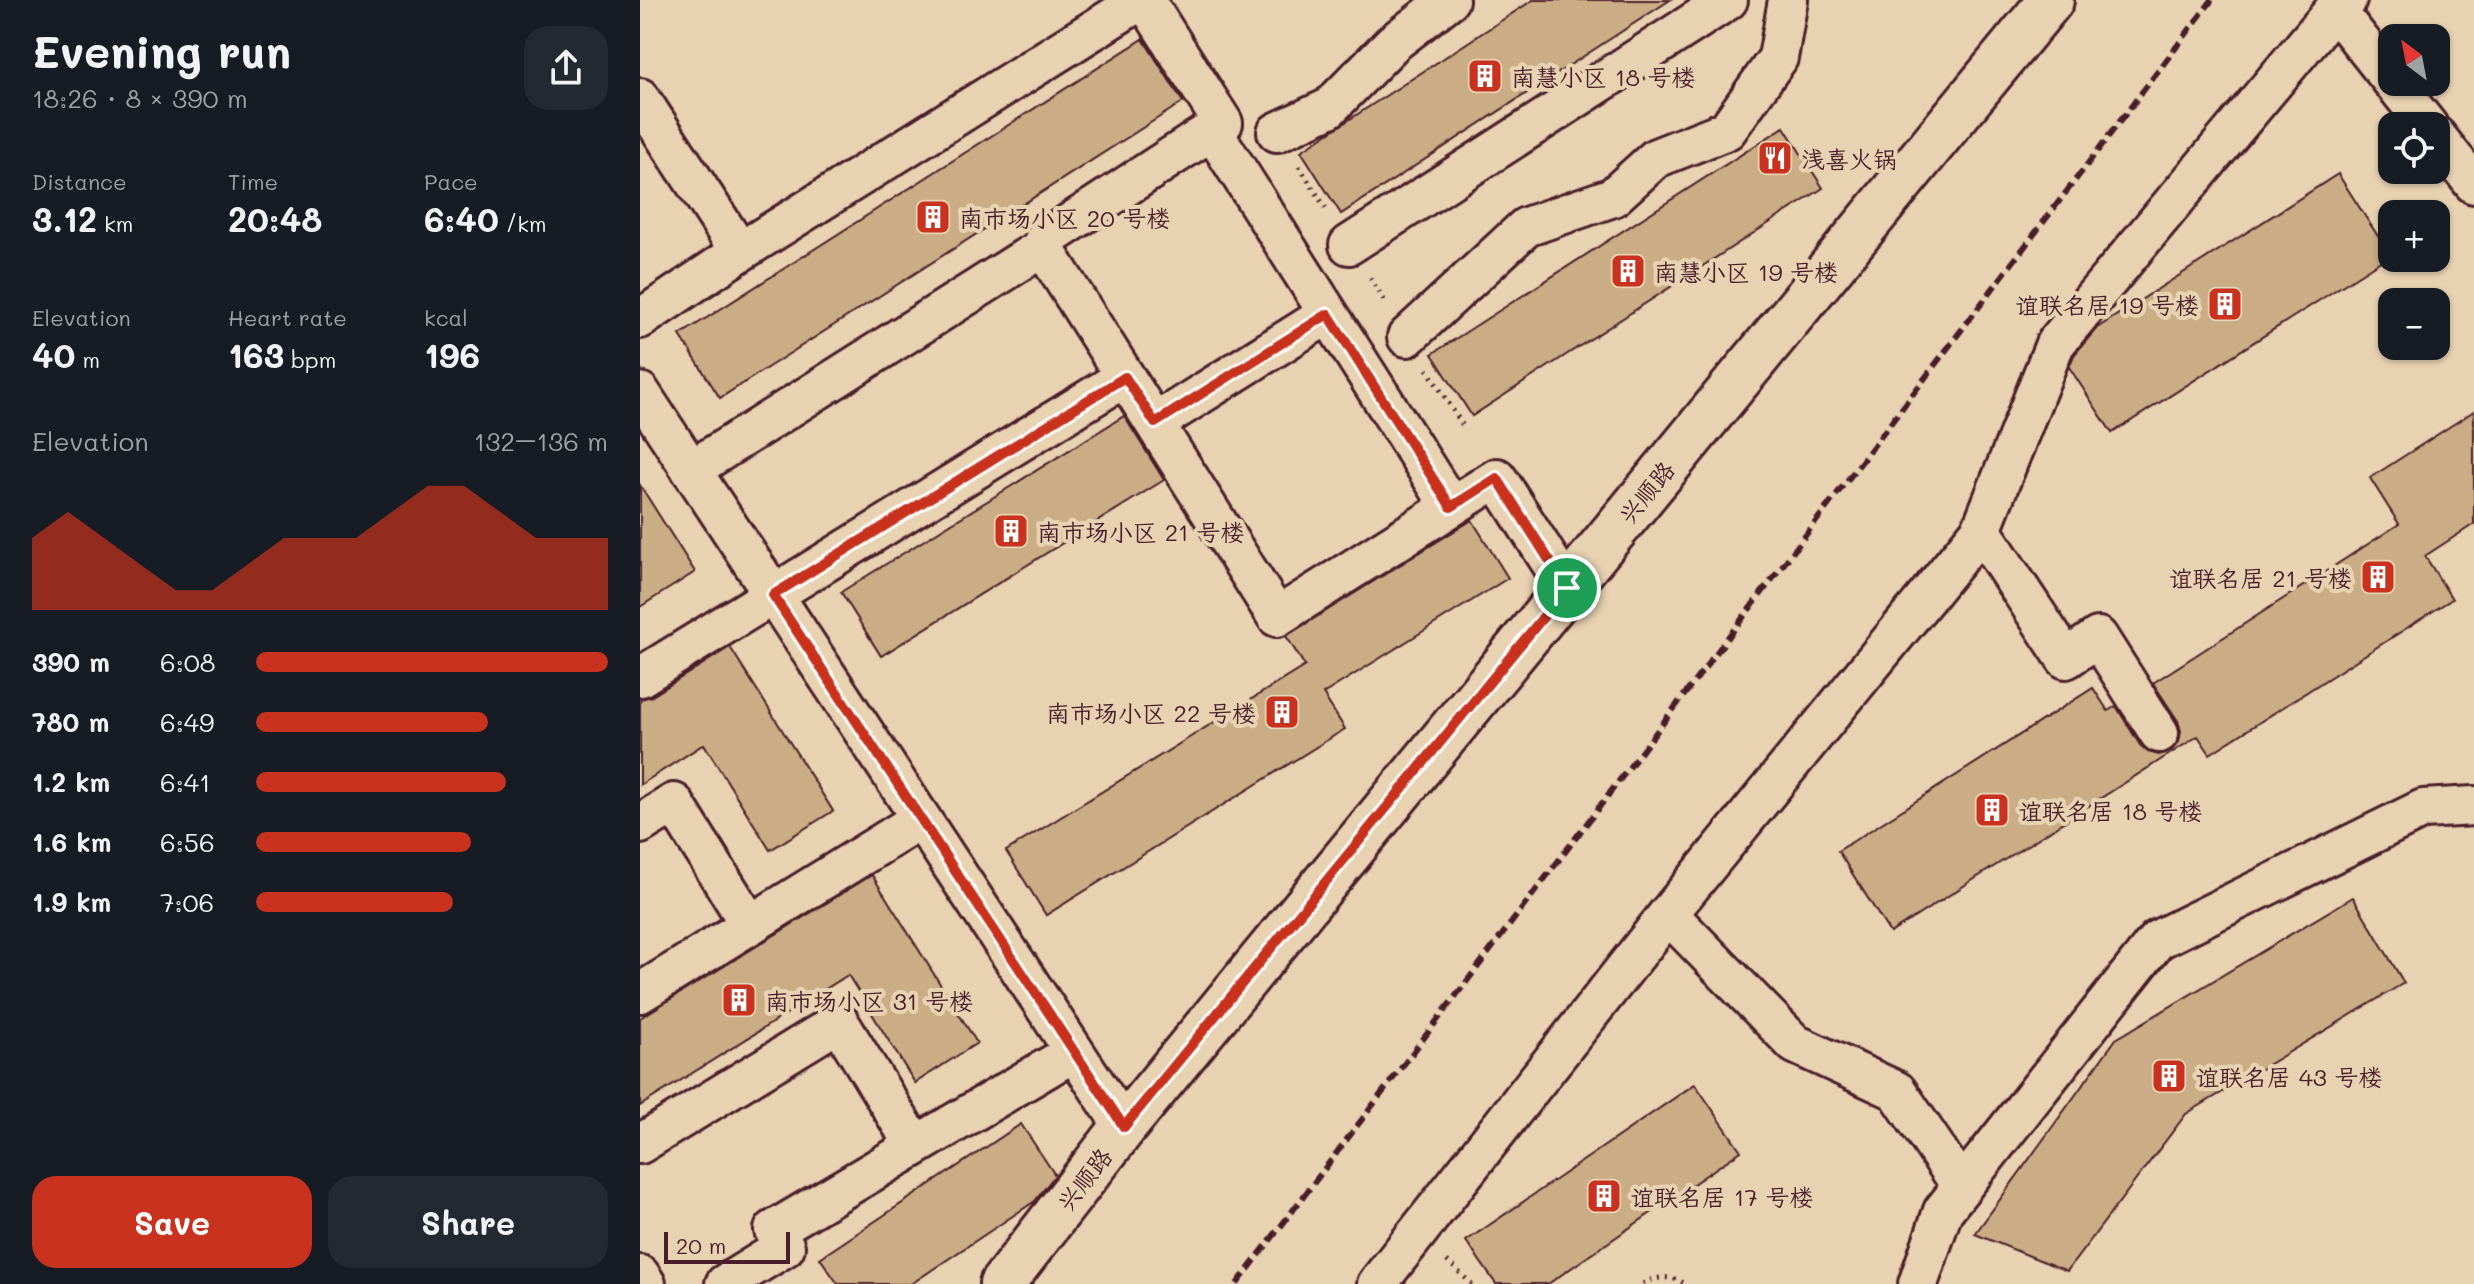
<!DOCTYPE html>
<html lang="en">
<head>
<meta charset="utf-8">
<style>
  :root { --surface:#171b24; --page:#242831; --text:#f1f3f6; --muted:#9ea1a6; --accent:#c8321e }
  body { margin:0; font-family:Mali,"LXGW WenKai TC",sans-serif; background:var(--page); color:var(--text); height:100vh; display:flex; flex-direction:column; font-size:30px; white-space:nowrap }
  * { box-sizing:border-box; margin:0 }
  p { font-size:26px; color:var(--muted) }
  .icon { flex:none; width:44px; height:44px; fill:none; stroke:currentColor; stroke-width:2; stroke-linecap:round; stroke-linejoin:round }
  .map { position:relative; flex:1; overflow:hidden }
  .sheet { display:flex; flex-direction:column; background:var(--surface); width:640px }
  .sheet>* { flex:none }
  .needle { width:52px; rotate:328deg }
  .tools { position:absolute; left:1738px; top:24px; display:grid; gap:16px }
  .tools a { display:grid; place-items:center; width:72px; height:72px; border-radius:16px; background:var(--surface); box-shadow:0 2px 6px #0004; font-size:40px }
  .scale { position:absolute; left:24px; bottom:20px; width:126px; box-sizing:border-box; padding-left:8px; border:4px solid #4a1f2b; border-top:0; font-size:22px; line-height:28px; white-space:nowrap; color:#4a1f2b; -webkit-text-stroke:6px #e8d2b1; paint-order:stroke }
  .pin { position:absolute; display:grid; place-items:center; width:68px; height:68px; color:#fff; margin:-34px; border:4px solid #fff; border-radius:50%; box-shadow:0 2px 8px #0007 }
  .round { display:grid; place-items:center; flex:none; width:84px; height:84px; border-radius:24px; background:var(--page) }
  .head { display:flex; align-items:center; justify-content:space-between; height:136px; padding:0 32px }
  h1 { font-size:44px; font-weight:800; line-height:60px }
  .metrics { display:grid; grid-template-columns:repeat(3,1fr); gap:12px; height:136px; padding:8px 32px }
  .metrics div { display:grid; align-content:center }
  .metrics b { font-size:34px; font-weight:800 }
  .metrics small { font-size:22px; font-weight:400 }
  .metrics p { font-size:22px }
  .chart { height:224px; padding:16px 32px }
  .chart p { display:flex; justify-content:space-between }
  .chart svg { width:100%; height:144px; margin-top:8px; fill:var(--accent); opacity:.7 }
  .button { display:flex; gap:16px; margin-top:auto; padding:16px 32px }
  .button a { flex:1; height:92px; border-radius:24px; background:var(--accent); color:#fff; font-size:32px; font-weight:800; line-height:92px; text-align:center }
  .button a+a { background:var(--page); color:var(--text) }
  ul { padding:0 32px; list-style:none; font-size:26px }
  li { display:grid; grid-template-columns:128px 96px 1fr; align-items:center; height:60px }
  li i { height:20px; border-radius:10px; background:var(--accent) }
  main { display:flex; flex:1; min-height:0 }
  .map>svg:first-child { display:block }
  .building { fill:#caad85; stroke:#4a1f2b; stroke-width:2 }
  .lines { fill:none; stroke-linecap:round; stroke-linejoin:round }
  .minor-casing { stroke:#4a1f2b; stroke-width:44 }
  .tertiary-casing { stroke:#4a1f2b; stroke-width:50 }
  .path { stroke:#4a1f2b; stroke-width:5; stroke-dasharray:2 6; stroke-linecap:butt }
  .minor { stroke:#e8d2b1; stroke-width:38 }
  .tertiary { stroke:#e8d2b1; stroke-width:44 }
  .rail { stroke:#4a1f2b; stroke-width:6; stroke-dasharray:12 6; stroke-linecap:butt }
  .route-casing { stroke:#fff; stroke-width:16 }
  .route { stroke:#c8321e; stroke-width:10 }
  .labels { text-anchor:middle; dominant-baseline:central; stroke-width:8; stroke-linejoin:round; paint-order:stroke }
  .poi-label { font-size:24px; fill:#4a1f2b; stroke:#e8d2b1; text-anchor:start }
  .street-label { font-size:24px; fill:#4a1f2b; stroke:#e8d2b1 }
</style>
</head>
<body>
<main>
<section class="sheet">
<div class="head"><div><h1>Evening run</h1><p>18:26 · 8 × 390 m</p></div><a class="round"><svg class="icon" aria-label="share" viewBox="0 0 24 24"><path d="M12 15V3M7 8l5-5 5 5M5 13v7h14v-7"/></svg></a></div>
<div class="metrics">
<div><p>Distance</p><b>3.12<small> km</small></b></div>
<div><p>Time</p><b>20:48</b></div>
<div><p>Pace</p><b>6:40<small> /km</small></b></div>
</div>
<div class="metrics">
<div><p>Elevation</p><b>40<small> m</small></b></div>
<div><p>Heart rate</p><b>163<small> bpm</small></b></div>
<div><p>kcal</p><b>196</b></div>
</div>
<div class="chart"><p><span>Elevation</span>132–136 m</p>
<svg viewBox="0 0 160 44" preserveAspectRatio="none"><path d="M0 44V22L10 14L20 22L30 30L40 38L50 38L60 30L70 22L80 22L90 22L100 14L110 6L120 6L130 14L140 22L150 22L160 22V44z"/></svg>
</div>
<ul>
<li><b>390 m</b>6:08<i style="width:100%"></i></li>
<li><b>780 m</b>6:49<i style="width:66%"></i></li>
<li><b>1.2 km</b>6:41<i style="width:71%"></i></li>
<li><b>1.6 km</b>6:56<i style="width:61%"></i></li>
<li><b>1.9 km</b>7:06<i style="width:56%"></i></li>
</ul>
<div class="button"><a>Save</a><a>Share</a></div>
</section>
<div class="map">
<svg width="1834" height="1284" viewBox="0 0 1834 1284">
  <rect width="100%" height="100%" fill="#e8d2b1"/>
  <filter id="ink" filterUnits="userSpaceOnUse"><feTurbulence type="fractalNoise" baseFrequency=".0125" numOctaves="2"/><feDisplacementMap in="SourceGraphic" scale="16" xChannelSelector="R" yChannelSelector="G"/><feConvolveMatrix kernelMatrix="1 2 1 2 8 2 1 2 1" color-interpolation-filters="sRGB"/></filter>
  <g filter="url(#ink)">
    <g class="building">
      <path d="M893,0H1030L701,214L661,151Z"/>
      <path d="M503,39L543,102L80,398L40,335Z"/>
      <path d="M1144,127L1183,188L832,416L792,354Z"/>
      <path d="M1698,174L1750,255L1472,433L1429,367L1434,355L1457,328Z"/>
      <path d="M1834,411V524L1785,556L1812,599L1570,754L1558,736L1250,933L1198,851L1453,688L1468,711L1476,706L1500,745L1508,752L1519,755L1531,751L1539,742L1541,731L1538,721L1513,683L1759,524L1730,478Z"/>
      <path d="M484,416L524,480L241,656L201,592Z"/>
      <path d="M0,485L55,572L0,607Z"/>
      <path d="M832,520L868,578L683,694L705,729L406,915L366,851L665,666L646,636Z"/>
      <path d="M90,647L193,811L130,850L64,744L0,785V699L12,696Z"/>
      <path d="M232,875L337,1043L275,1083L208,975L0,1106V1018Z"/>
      <path d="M1713,897L1764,983L1546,1114L1427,1271L1335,1234L1476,1039Z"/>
      <path d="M1055,1084L1101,1151L908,1284H856L826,1241Z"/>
      <path d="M381,1124L415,1175L395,1201L271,1284H198L180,1258Z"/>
    </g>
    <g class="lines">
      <defs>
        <g id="minor">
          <path d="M1695,9L1752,81"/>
          <path d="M1753,82L1788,126"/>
          <path d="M0,98L100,252"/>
          <path d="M572,130L811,507"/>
          <path d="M637,132L689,108L753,43L809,0"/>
          <path d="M1796,136L1834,184"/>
          <path d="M404,240L583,123L505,0"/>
          <path d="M709,245L1088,0"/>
          <path d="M0,319L100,252L501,0"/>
          <path d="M767,337L886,227L973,197L1016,158L1087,130L1138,58L1148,0"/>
          <path d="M0,392L484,1127"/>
          <path d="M515,423L688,314"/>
          <path d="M51,470L403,247L637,617L857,478L927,588"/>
          <path d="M1341,530L1415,344L1695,9L1707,0"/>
          <path d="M0,677L485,377"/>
          <path d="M0,824L34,803L110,925"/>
          <path d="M1028,914L1155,1044L1257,1091L1322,1187"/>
          <path d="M0,993L281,819"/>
          <path d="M0,1144L199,1022L275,1146"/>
          <path d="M0,1275L6,1284"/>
          <path d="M85,1284L145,1247L134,1230L434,1052"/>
          <path d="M737,1284L1028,914L1341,530L1426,659L1458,637L1519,733"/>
          <path d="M1278,1284L1303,1211L1517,940L1783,809L1834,806"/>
        </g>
        <path id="tertiary" d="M362,1284L484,1127L1411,0"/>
      </defs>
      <use href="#minor" class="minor-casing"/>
      <use href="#tertiary" class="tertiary-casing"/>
      <g class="path">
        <path d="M659,166L688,212"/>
        <path d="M730,278L746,303"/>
        <path d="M787,369L825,429"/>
        <path d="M807,1261L832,1284"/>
        <path d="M1003,1284C1016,1276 1032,1275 1045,1284"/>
      </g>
      <use href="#minor" class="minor"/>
      <use href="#tertiary" class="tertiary"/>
      <path class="rail" d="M597,1284L1572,0"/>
    </g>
  </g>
  <g class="lines" filter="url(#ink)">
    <defs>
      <path id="route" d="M688,314L811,507L857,478L927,588L484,1127L133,595L485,377L515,423Z"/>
    </defs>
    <use href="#route" class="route-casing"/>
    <use href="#route" class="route"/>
  </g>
  <defs>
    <symbol id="building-square" viewBox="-11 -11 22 22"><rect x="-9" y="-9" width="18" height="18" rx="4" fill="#c8321e" stroke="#e8d2b1"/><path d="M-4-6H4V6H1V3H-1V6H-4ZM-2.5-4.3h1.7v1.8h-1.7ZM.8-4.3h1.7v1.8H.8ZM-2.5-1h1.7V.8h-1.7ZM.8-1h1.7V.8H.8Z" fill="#fff"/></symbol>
    <symbol id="restaurant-square" viewBox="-11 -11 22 22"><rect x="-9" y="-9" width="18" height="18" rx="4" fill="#c8321e" stroke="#e8d2b1"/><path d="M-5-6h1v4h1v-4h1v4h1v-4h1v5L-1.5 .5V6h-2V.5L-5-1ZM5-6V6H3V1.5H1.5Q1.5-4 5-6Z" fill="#fff"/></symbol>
  </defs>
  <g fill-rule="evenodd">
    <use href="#building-square" x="825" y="56" width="40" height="40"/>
    <use href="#restaurant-square" x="1115" y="138" width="40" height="40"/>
    <use href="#building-square" x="273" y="197" width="40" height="40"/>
    <use href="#building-square" x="968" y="251" width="40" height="40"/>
    <use href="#building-square" x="1565" y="284" width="40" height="40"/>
    <use href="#building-square" x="351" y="511" width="40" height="40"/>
    <use href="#building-square" x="1718" y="557" width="40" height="40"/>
    <use href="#building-square" x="622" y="692" width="40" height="40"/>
    <use href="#building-square" x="1332" y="790" width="40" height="40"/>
    <use href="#building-square" x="79" y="980" width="40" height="40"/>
    <use href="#building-square" x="1509" y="1056" width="40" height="40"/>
    <use href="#building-square" x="944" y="1176" width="40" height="40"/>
  </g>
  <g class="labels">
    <g class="poi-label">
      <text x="871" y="76">南慧小区 18 号楼</text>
      <text x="1161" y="158">浅喜火锅</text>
      <text x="319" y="217">南市场小区 20 号楼</text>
      <text x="1014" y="271">南慧小区 19 号楼</text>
      <text x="1559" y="304" text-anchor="end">谊联名居 19 号楼</text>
      <text x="397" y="531">南市场小区 21 号楼</text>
      <text x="1712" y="577" text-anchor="end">谊联名居 21 号楼</text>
      <text x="616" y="712" text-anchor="end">南市场小区 22 号楼</text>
      <text x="1378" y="810">谊联名居 18 号楼</text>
      <text x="125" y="1000">南市场小区 31 号楼</text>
      <text x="1555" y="1076">谊联名居 43 号楼</text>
      <text x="990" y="1196">谊联名居 17 号楼</text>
    </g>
    <g class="street-label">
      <text transform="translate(1006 492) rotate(-51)">兴顺路</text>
      <text transform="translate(444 1179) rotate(-52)">兴顺路</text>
    </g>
  </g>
</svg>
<div class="tools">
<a><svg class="needle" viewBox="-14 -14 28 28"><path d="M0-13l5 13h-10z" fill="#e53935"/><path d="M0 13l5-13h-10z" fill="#9ea1a6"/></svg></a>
<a><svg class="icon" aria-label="locate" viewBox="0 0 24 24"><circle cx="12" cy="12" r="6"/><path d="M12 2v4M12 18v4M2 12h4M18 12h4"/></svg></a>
<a>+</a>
<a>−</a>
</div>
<div class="scale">20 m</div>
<div class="pin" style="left:927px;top:588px;background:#1e9e55"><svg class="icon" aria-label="arrive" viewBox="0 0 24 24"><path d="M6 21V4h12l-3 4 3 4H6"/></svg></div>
</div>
</main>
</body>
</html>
